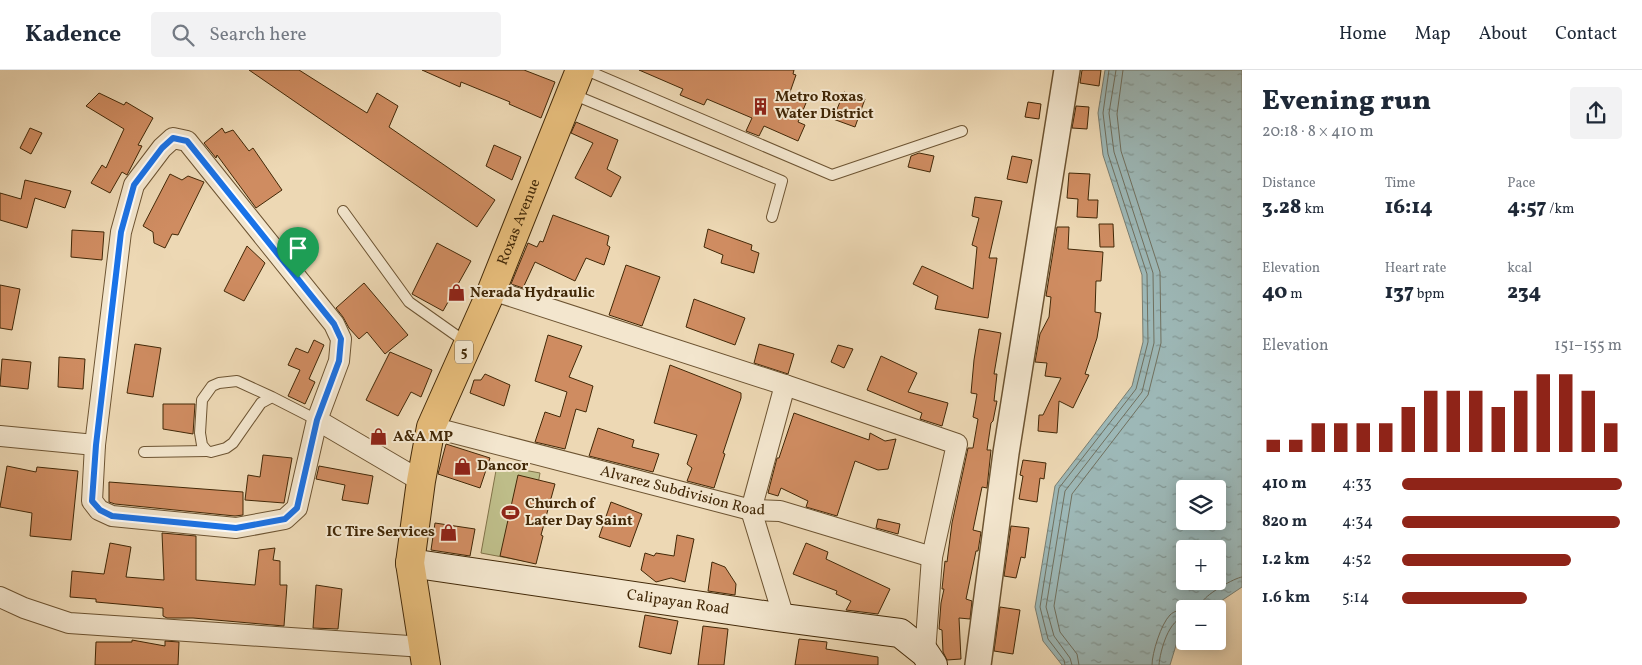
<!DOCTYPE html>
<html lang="en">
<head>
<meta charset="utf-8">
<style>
  :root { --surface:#fff; --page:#f2f2f3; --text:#1f2937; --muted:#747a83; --line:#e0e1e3; --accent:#8f2418 }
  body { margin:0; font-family:Vollkorn,serif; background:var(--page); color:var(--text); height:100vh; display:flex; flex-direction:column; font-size:19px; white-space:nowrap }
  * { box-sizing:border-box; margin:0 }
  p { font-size:16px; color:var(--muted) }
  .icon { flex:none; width:28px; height:28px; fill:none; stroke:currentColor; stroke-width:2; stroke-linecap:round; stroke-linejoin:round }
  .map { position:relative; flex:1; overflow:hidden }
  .panel { display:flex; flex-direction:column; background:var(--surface); width:400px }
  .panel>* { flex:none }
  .tools { position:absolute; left:1176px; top:410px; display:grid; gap:10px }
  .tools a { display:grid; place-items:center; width:50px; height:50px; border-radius:5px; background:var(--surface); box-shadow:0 2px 12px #0003; font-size:25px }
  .pin { position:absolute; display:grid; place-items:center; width:42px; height:42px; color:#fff; margin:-51px -21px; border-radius:50% 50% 50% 0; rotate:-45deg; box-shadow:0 0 5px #0007 }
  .pin .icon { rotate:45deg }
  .round { display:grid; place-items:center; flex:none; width:52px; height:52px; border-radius:5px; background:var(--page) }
  .summary { display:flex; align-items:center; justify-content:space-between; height:85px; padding:0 20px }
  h1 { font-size:28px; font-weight:800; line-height:38px }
  .metrics { display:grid; grid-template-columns:repeat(3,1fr); gap:8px; height:85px; padding:5px 20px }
  .metrics div { display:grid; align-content:center }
  .metrics b { font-size:21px; font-weight:800 }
  .metrics small { font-size:14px; font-weight:400 }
  .metrics p { font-size:14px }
  .chart { height:140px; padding:10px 20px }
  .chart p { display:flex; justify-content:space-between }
  .chart svg { width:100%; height:90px; margin-top:5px; stroke:var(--accent); stroke-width:6 }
  ul { padding:0 20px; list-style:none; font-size:16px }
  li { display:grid; grid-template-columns:80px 60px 1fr; align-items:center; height:38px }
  li i { height:12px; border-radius:6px; background:var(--accent) }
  header { display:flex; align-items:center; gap:30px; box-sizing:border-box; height:70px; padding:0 25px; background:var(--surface); border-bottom:1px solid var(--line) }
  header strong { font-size:24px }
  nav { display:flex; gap:28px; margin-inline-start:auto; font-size:18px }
  .search { width:350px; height:45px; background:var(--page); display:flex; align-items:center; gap:12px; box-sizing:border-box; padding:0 18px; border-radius:5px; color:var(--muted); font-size:19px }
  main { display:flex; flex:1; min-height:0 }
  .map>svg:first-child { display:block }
  .park { fill:#bebd89; stroke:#807248 }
  .water { fill:url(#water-ripples); stroke:#797e71; fill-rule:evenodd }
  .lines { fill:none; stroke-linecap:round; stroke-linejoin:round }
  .shore { stroke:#70705f; stroke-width:1 }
  .building { fill:#cf8c61; stroke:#422807 }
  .service-casing { stroke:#6d5432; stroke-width:12 }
  .minor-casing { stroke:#6d5432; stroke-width:22 }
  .tertiary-casing { stroke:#6d5432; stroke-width:28 }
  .secondary-casing { stroke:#422807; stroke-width:30 }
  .trunk-casing { stroke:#422807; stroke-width:30 }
  .service { stroke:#f3e6ce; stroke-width:10 }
  .minor { stroke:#f3e6ce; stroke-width:20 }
  .tertiary { stroke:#f3e6ce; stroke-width:25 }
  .secondary { stroke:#f3e6ce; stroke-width:28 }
  .trunk { stroke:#e6bc7a; stroke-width:28 }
  .route-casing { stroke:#fff; stroke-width:10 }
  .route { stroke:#1a73e8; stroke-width:6 }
  .labels { text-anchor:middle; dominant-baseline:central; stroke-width:4; stroke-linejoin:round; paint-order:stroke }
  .shield { fill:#f3e6ce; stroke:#776143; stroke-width:1 }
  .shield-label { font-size:14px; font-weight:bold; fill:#422807 }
  .poi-label { font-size:15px; font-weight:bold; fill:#422807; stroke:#f3e6ce; text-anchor:start }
  .street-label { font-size:15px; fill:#422807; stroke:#f3e6ce }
</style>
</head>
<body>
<header>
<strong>Kadence</strong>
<div class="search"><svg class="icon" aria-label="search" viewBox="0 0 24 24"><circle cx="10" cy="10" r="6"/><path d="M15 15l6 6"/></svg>Search here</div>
<nav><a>Home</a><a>Map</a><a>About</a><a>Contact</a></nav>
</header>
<main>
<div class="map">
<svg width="1242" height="595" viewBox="0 0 1242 595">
  <defs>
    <pattern id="water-ripples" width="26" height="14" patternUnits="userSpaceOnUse" patternTransform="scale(1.25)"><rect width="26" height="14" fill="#9db8b7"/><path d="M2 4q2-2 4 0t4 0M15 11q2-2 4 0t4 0" fill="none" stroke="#829693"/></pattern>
  </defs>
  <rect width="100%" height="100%" fill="#edd8b4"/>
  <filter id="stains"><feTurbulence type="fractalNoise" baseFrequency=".004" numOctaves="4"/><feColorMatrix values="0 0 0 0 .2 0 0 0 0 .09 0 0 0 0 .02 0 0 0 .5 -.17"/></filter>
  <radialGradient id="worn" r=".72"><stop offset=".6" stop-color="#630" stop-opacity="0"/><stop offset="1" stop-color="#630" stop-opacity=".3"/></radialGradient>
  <path class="park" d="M497,395L540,403L524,491L481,483Z"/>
  <path class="water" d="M1105,0H1242V517L1209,539H1185V555L1177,572L1170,595H1062L1043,571L1035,537L1055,416L1132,316L1143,272L1142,205L1103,85L1098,43ZM1185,419H1218V451H1185ZM1185,479H1218V511H1185Z"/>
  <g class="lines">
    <g class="shore">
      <path d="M1201,539C1201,535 1201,534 1203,531C1207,524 1234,508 1242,507"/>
      <path d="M1065,595L1064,590L1048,569L1040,537L1059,418L1136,319L1148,272L1147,204L1108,84L1103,43L1109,0"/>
      <path d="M1072,595L1070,588L1054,566L1046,537L1065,421L1142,322L1154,273L1153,203L1114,82L1109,43L1116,0"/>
      <path d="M1079,595L1077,584L1060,562L1054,536L1072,424L1148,325L1161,273L1160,202L1121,81L1117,44L1123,0"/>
      <path d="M1152,595C1152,583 1161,554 1170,545C1174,541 1179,540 1185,540"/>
      <path d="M1159,595C1160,581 1169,548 1185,547"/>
    </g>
  </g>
  <g class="building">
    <path d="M249,0H299L367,43L377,23L398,36L389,57L495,130L477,157Z"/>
    <path d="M422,0H524L555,12L541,48L509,34L510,32L461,12L460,17Z"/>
    <path d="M639,0H794L793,4L796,5L789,25L806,33L798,52L805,55L798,71L764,56L759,66L746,61L752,48L707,29L704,35L680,25L683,19Z"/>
    <path d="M1082,0H1101L1099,16L1080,13Z"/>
    <path d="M844,22L865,29L855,57L833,49Z"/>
    <path d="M99,23L124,35L126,32L153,48L138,75L142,76L127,105L122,102L110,123L91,113L102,95L106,98L124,59L86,36Z"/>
    <path d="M1028,32L1041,34L1039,49L1025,47Z"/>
    <path d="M1076,36L1089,37L1087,59L1072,58Z"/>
    <path d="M576,52L618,70L607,99L621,107L611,127L575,108L593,73L571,63Z"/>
    <path d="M30,58L42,63L31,84L20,78Z"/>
    <path d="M222,58L225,63L233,60L249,81L253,78L282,120L256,138L217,85L216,88L204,73Z"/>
    <path d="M494,75L521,87L512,110L486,96Z"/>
    <path d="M919,83L934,86L930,102L908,97L911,86Z"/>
    <path d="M1012,86L1032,90L1027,113L1007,109Z"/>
    <path d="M1069,103L1090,104L1088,130H1098L1097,148L1077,147L1078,129L1067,128Z"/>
    <path d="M170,104L182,110L188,106L204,112L178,165L172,164L165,178L154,173L153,162L143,156Z"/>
    <path d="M25,110L71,121L65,138L35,128L27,158L0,150V123L21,129Z"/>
    <path d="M975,127L1002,131L989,188H997L988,248L935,239L938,226L913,214L922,196L973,219L977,177L972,175L979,148L972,146Z"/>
    <path d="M553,145L609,166L607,175L610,177L604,195L586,188L575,211L535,192L523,218L511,214L528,173L537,177L540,171L543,172Z"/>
    <path d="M1099,154H1113L1114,177H1100Z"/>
    <path d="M1057,157H1069L1068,179L1103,182L1101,211H1096L1095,242L1101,243L1097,268L1085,304L1089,305L1073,338L1059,331L1057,363L1038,361L1039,345H1043L1061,308L1045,306L1047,293L1035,292L1040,264L1049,247L1051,227L1046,226Z"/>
    <path d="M708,159L752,175L751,180L759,183L754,203L721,193L723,185L704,177Z"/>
    <path d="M72,160L104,162L102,190L71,187Z"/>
    <path d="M437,173L471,191L443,241L412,224Z"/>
    <path d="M247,176L265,193L244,231L224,221Z"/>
    <path d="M626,195L660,207L642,256L609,245Z"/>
    <path d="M364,213L408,265L385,284L367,262L359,269L349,258L343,247L336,238Z"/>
    <path d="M0,215L20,219L12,260L0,258Z"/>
    <path d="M694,229L745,248L735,275L686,257Z"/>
    <path d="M979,259L1001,263L994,304H997L994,331H997L993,351L991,353L987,380H991L987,418L982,417L973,460L981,462L978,481H976L966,529L972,531L970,549L959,548L961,589L947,590L943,582L942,560L939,559L941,533L944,519H942L945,491L947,492L952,453L968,378H973L978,349L973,347L977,324L971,323L974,290Z"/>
    <path d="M548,265L582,276L569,307L593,316L586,342L576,339L565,379L535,372L545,342L560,347L567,322L535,311Z"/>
    <path d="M314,270L324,275L309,309L315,312L305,334L288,326L300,300L288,295L296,278L308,283Z"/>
    <path d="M135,274L161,278L153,327L127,323Z"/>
    <path d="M759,274L794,284L788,304L754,293Z"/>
    <path d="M838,275L853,279L844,298L831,292Z"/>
    <path d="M390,282L432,300L421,327L411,322L398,346L366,330Z"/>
    <path d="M881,286L917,303L908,322L948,333L942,356L920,349L922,343L867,320Z"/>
    <path d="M59,287L85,289L83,319L58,317Z"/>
    <path d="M2,289L31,292L28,319L0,316Z"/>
    <path d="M670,295L741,323V328L723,383L725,384L714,418L687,411L692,398L687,394L697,365L654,353Z"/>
    <path d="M485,304L510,315L504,336L470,323L474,310H481Z"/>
    <path d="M163,334H195L193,364L163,359Z"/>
    <path d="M794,343L869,370L870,363L885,371L896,369L888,399L878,400L855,391L837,446L806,437L808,431L781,418L778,426L768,423L777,388H779Z"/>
    <path d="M598,358L634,370L632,377L659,384L653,402L589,386Z"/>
    <path d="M446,374L490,388L480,418L438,404Z"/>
    <path d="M263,385L292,388L284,433L245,430L248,405L260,407Z"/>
    <path d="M1023,390L1046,393L1044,409L1040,408L1037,432L1019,429L1023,406L1020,405Z"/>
    <path d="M7,396L36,402L37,397L78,401L71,470L30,466L32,443L0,437Z"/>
    <path d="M319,396L373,406L368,434L342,430L345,415L316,409Z"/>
    <path d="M518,405L555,414L541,465L543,466L536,494L500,486Z"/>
    <path d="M109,412L243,422V445L235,446L115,434L109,432Z"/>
    <path d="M611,432L642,444L630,477L599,467Z"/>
    <path d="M878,449L900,454L898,464L876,458Z"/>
    <path d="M435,453L475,459L470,486L431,480Z"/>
    <path d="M1011,456L1029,458L1025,488L1021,487L1016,508L1004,506Z"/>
    <path d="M162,463L196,466V510L255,515L259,480L275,478L273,490L280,491V515H287L284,556L193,548H167L163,546V538L96,532V529L70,527L72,501L104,504L110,473L131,477L126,507L164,510Z"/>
    <path d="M677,465L694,469L685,512L671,508L656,512L641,500L645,483L654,486L656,483L674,486Z"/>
    <path d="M806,473L828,482L826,489L890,519L878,544L846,540L851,531L836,524L837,521L793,504Z"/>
    <path d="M712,492L725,497L736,514L735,525L708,521Z"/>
    <path d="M316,515L342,519L338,559L313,558Z"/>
    <path d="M1000,537L1020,540L1013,584L994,581Z"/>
    <path d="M645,545L678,551L671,584L639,577Z"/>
    <path d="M703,556L728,559L724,595H698Z"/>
    <path d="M799,569L827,572L826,579L878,587V595H795Z"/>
    <path d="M132,570L165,576V571L179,572L178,595H95L96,572H132Z"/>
  </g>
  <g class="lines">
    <defs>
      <g id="service">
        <path d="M586,0L832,105L962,61"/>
        <path d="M572,24L782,111L772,147"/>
        <path d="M343,141L409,232L467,273"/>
        <path d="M272,327L261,333L233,373L226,378L211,382L207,381L202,375L200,363L202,330L212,316L219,313L237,311L272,327L317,350"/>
        <path d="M144,382L207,381"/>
      </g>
      <g id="minor">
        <path d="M173,68L187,71L334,254L341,269L339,291L317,350L297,438L285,449L236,458L112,446L99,440L92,431L95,375L121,162L134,115L162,78Z"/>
        <path d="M492,220L785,315L957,374L932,487L925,583"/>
        <path d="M317,350L421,411"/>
        <path id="s1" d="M431,357L751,440L780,441L932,487"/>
        <path d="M0,366L95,375"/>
        <path d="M0,527L24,538L69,553L424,577"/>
        <path d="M784,548L751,440L785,315"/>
      </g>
      <path id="tertiary" d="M978,595L1006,383L1067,0"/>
      <g id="secondary">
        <path id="s2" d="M410,493L784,548L900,563L925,583L933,595"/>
      </g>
      <g id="trunk">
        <path id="s3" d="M426,595L410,493L421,411L431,357L492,220L580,0"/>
      </g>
    </defs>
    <use href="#service" class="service-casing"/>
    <use href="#minor" class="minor-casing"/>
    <use href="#tertiary" class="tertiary-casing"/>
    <use href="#secondary" class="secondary-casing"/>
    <use href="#trunk" class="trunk-casing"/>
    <use href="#service" class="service"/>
    <use href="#minor" class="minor"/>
    <use href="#tertiary" class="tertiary"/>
    <use href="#secondary" class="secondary"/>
    <use href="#trunk" class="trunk"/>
  </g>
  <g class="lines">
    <defs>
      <path id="route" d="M173,68L187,71L334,254L341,269L339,291L317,350L297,438L285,449L236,458L112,446L100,440L92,431L96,375L121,162L134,115L162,78Z"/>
    </defs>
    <use href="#route" class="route-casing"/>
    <use href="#route" class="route"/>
  </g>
  <defs>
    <symbol id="building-bare" viewBox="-9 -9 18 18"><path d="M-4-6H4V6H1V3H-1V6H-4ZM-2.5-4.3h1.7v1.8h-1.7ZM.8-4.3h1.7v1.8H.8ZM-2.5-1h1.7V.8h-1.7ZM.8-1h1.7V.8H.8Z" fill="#8f2418" stroke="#f3e6ce" stroke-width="2.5" paint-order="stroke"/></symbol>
    <symbol id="shop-bare" viewBox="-9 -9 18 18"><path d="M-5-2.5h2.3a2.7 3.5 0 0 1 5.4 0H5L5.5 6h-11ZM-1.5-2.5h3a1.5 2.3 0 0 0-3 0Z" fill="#8f2418" stroke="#f3e6ce" stroke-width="2.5" paint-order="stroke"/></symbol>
    <symbol id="stadium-bare" viewBox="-9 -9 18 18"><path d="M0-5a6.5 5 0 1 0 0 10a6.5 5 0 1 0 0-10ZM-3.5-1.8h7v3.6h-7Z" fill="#8f2418" stroke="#f3e6ce" stroke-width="2.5" paint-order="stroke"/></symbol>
  </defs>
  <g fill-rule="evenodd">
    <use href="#building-bare" x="748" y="24" width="25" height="25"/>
    <use href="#shop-bare" x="444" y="210" width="25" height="25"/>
    <use href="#shop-bare" x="366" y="354" width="25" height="25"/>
    <use href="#shop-bare" x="450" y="384" width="25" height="25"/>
    <use href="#stadium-bare" x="498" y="430" width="25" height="25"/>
    <use href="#shop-bare" x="436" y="450" width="25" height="25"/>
  </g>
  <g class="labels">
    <rect class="shield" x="455" y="270.5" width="18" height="23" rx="4"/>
    <g class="shield-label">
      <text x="464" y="282">5</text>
    </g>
    <g class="poi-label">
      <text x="775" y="27">Metro Roxas<tspan x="775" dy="17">Water District</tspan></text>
      <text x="470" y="223">Nerada Hydraulic</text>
      <text x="393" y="367">A&amp;A MP</text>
      <text x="477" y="396">Dancor</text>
      <text x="525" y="434">Church of<tspan x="525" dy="17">Later Day Saint</tspan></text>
      <text x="435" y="462" text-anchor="end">IC Tire Services</text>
    </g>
    <g class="street-label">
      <text stroke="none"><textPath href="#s3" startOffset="464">Roxas Avenue</textPath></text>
      <text stroke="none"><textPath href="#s1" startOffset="260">Alvarez Subdivision Road</textPath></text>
      <text stroke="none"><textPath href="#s2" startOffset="271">Calipayan Road</textPath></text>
    </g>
  </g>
  <rect width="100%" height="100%" filter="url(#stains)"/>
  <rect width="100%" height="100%" fill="url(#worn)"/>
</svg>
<div class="tools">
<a><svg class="icon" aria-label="layers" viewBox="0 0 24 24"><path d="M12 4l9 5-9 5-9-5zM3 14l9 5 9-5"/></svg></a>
<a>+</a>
<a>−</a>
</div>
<div class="pin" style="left:298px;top:208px;background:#1e9e55"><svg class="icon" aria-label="arrive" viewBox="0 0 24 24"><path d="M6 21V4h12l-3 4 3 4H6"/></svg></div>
</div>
<section class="panel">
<div class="summary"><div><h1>Evening run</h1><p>20:18 · 8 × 410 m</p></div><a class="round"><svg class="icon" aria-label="share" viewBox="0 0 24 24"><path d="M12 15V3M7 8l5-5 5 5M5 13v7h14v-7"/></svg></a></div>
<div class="metrics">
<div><p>Distance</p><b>3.28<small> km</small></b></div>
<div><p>Time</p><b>16:14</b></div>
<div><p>Pace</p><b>4:57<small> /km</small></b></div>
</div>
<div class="metrics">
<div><p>Elevation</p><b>40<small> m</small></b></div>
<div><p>Heart rate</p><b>137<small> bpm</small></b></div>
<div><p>kcal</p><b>234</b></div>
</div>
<div class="chart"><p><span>Elevation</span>151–155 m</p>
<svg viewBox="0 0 160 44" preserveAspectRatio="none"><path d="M5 44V38M15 44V38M25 44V30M35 44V30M45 44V30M55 44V30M65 44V22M75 44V14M85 44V14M95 44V14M105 44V22M115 44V14M125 44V6M135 44V6M145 44V14M155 44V30"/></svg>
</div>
<ul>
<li><b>410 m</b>4:33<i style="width:100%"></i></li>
<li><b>820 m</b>4:34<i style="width:99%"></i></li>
<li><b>1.2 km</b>4:52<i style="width:77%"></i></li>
<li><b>1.6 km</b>5:14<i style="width:57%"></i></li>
</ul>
</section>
</main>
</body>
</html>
